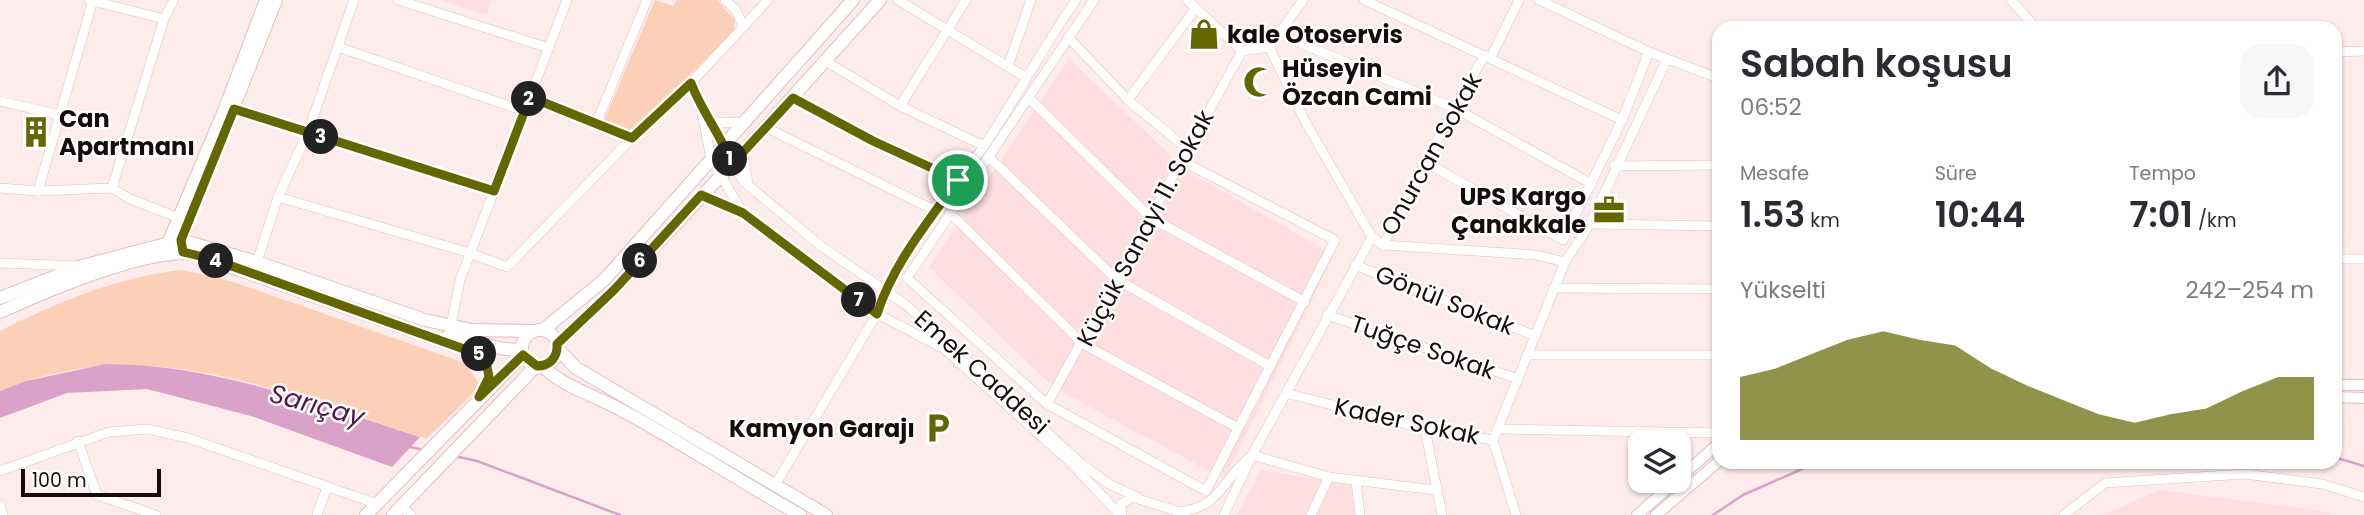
<!DOCTYPE html>
<html lang="tr">
<head>
<meta charset="utf-8">
<style>
  :root { --surface:#fff; --page:#f7f7f7; --text:#2b2b33; --muted:#7c7c81; --accent:#656600 }
  body { margin:0; font-family:Poppins,sans-serif; background:var(--page); color:var(--text); height:100vh; display:flex; flex-direction:column; font-size:26px; white-space:nowrap }
  * { box-sizing:border-box; margin:0 }
  p { font-size:23px; color:var(--muted) }
  .icon { flex:none; width:38px; height:38px; fill:none; stroke:currentColor; stroke-width:2; stroke-linecap:round; stroke-linejoin:round }
  .map { position:relative; flex:1; overflow:hidden }
  .panel { position:absolute; left:1712px; top:21px; width:630px; height:448px; display:flex; flex-direction:column; background:var(--surface); border-radius:21px; box-shadow:0 2px 5px #0004 }
  .panel>* { flex:none }
  .controls { position:absolute; left:1628px; top:430px; display:grid; gap:14px }
  .controls a { display:grid; place-items:center; width:63px; height:63px; border-radius:14px; background:var(--surface); box-shadow:0 2px 5px #0004; font-size:35px }
  .scale { position:absolute; left:21px; bottom:18px; width:140px; box-sizing:border-box; padding-left:7px; border:4px solid #160c0d; border-top:0; font-size:19px; line-height:24px; white-space:nowrap; color:#160c0d; -webkit-text-stroke:5px #fff; paint-order:stroke }
  .pin { position:absolute; display:grid; place-items:center; width:60px; height:60px; color:#fff; margin:-30px; border:4px solid #fff; border-radius:50%; box-shadow:0 2px 7px #0007 }
  .km { position:absolute; width:35px; height:35px; margin:-18px; border-radius:50%; background:#222; color:#fff; font-size:19px; line-height:35px; text-align:center }
  .round { display:grid; place-items:center; flex:none; width:74px; height:74px; border-radius:21px; background:var(--page) }
  .headline { display:flex; align-items:center; justify-content:space-between; height:119px; padding:0 28px }
  h1 { font-size:38px; font-weight:600; line-height:52px }
  .figures { display:grid; grid-template-columns:repeat(3,1fr); gap:10px; height:119px; padding:7px 28px }
  .figures div { display:grid; align-content:center }
  .figures b { font-size:35px; font-weight:600 }
  .figures small { font-size:19px; font-weight:400 }
  .figures p { font-size:19px }
  .chart { height:196px; padding:14px 28px }
  .chart p { display:flex; justify-content:space-between }
  .chart svg { width:100%; height:126px; margin-top:7px; fill:var(--accent); opacity:.7 }
  .map>svg:first-child { display:block }
  .built { fill:#fedee0 }
  .green { fill:#fbd0b6 }
  .water { fill:#d9a3c9 }
  .lines { fill:none; stroke-linecap:round; stroke-linejoin:round }
  .stream { stroke:#d9a3c9; stroke-width:2.5 }
  .minor-casing { stroke:#dec0c2; stroke-width:10 }
  .tertiary-casing { stroke:#dec0c2; stroke-width:12 }
  .secondary-casing { stroke:#dec0c2; stroke-width:14 }
  .minor { stroke:#fff; stroke-width:9 }
  .tertiary { stroke:#fff; stroke-width:10 }
  .secondary { stroke:#fff; stroke-width:12 }
  .route-casing { stroke:#fff; stroke-width:14 }
  .route { stroke:#656600; stroke-width:9 }
  .labels { text-anchor:middle; dominant-baseline:central; stroke-width:5; stroke-linejoin:round; paint-order:stroke }
  .poi-label { font-size:24px; font-weight:bold; fill:#160c0d; stroke:#fff; text-anchor:start }
  .street-label { font-size:24px; fill:#160c0d; stroke:#fff }
  .water-label { font-size:26px; font-style:italic; fill:#541547; stroke:#fff }
</style>
</head>
<body>
<div class="map">
<svg width="2364" height="515" viewBox="0 0 2364 515">
  <rect width="100%" height="100%" fill="#feebec"/>
  <g class="built">
    <path d="M442,0H492L487,15Z"/>
    <path d="M1069,59L1187,171L1334,255L1224,479L1053,387L929,267Z"/>
    <path d="M1261,470L1352,485L1357,515H1237Z"/>
    <path d="M2160,490L2327,512L2331,515H2103Z"/>
  </g>
  <g class="green">
    <path d="M655,0L673,6L676,0H717L735,20L733,32L632,133L603,123Z"/>
    <path d="M182,270L230,281L465,363L481,386L426,439C287,394 145,329 0,391V331C58,302 117,277 182,270Z"/>
  </g>
  <path class="water" d="M106,364C214,364 318,404 420,437L392,467L251,416L147,389L67,393L0,418V391L26,381Z"/>
  <g class="lines">
    <g class="stream">
      <path d="M410,447L424,450"/>
      <path d="M455,456L477,461L620,515"/>
      <path d="M2334,457L2364,466"/>
      <path d="M1713,515L1743,495L1818,462"/>
    </g>
    <defs>
      <g id="minor">
        <path d="M89,0L164,19"/>
        <path d="M398,0L549,48"/>
        <path d="M725,0L736,10L743,26"/>
        <path d="M898,0L1025,77"/>
        <path d="M1094,0L907,278L1047,404L1206,491L1335,240L1180,160"/>
        <path d="M1187,0L1242,51L1269,47L1306,123L1372,237L1383,245L1454,108L1485,55"/>
        <path d="M1364,0L1622,120"/>
        <path d="M1539,0L1649,52L1718,78"/>
        <path d="M2011,0L2036,28"/>
        <path d="M1279,34L1454,108L1592,184"/>
        <path d="M1068,37L1128,100L1186,148"/>
        <path d="M338,47L524,111"/>
        <path d="M1269,47L1303,0"/>
        <path d="M2334,52L2364,51"/>
        <path d="M1491,57L1519,0"/>
        <path d="M827,62L900,106L984,146"/>
        <path d="M1008,66L1031,0"/>
        <path d="M691,83L702,112L711,159L743,213L877,314L943,348L1070,462L1120,515"/>
        <path d="M530,97L632,138"/>
        <path d="M793,98L873,141L958,179"/>
        <path d="M1029,98L1151,218L1305,302"/>
        <path d="M1128,100L1195,9"/>
        <path d="M0,101L59,115"/>
        <path d="M900,106L966,0"/>
        <path d="M234,109L494,191"/>
        <path d="M705,116L743,181L821,246L906,305L1083,465L1109,484L1137,497"/>
        <path d="M709,123L744,122"/>
        <path d="M596,124L647,0"/>
        <path d="M765,127L936,211"/>
        <path d="M743,152L748,184"/>
        <path d="M990,158L1116,279L1270,366"/>
        <path d="M1427,163L1563,240L1622,120L1649,52"/>
        <path d="M1614,166L1718,165"/>
        <path d="M0,188L38,191L112,188L130,199L179,218"/>
        <path d="M112,188L164,19L174,0"/>
        <path d="M38,191L93,0"/>
        <path d="M701,195L743,213"/>
        <path d="M278,197L470,253L507,267L632,138L691,83L768,0"/>
        <path d="M950,213L1083,344L1238,428"/>
        <path d="M1590,224L1718,226"/>
        <path d="M1383,245L1536,255L1565,262L1493,440"/>
        <path d="M2334,259H2364"/>
        <path d="M257,262L278,197L308,132L354,0"/>
        <path d="M1565,262L1590,224L1667,59"/>
        <path d="M0,263L82,266"/>
        <path d="M1355,265L1536,336"/>
        <path d="M1553,288L1718,289"/>
        <path d="M1327,315L1518,379"/>
        <path d="M451,325L460,280L567,0"/>
        <path d="M1527,355H1718"/>
        <path d="M1286,393L1425,429L1493,440L1516,515"/>
        <path d="M1047,404L1242,51"/>
        <path d="M1425,429L1442,515"/>
        <path d="M1497,429L1718,433"/>
        <path d="M78,441L97,495L156,515"/>
        <path d="M1252,455L1329,477L1435,490"/>
        <path d="M0,471L109,432L147,429L188,438L377,504"/>
        <path d="M1356,481L1360,515"/>
        <path d="M775,485L877,314C897,250 946,200 984,146C1016,99 1043,47 1076,0"/>
        <path d="M0,505L3,515"/>
        <path d="M401,506L411,515"/>
        <path d="M1179,512C1222,507 1222,479 1251,456"/>
        <path d="M317,515L327,487"/>
        <path d="M1122,515L1121,504L1132,497L1183,513"/>
        <path d="M1224,515L1252,455L1372,237"/>
        <path d="M1311,515L1329,477"/>
        <path d="M2064,515L2105,483L2245,474L2322,484L2364,497"/>
      </g>
      <g id="tertiary">
        <path d="M2334,385H2364"/>
        <path d="M2334,397L2364,398"/>
        <path d="M1678,479L1718,444"/>
        <path d="M1637,515L1676,481"/>
        <path d="M1656,515L1718,462"/>
      </g>
      <g id="secondary">
        <path d="M182,245L181,240L276,0"/>
        <path d="M167,246L226,106L266,0"/>
        <path d="M0,298L82,266L181,240L257,262L425,320L472,330L532,331"/>
        <path d="M0,312C44,292 148,247 194,254L478,354L486,361L489,377L479,397"/>
        <path d="M543,330L604,280L853,0"/>
        <circle cx="540" cy="348" r="18"/>
        <path d="M448,336L504,349L522,350"/>
        <path d="M557,344L614,290L732,164L880,0"/>
        <path d="M558,349L576,368L826,515"/>
        <path d="M542,366C565,388 597,396 625,412C684,444 741,482 800,515"/>
        <path d="M366,515L523,355"/>
        <path d="M393,515L537,365"/>
      </g>
    </defs>
    <use href="#minor" class="minor-casing"/>
    <use href="#tertiary" class="tertiary-casing"/>
    <use href="#secondary" class="secondary-casing"/>
    <use href="#minor" class="minor"/>
    <use href="#tertiary" class="tertiary"/>
    <use href="#secondary" class="secondary"/>
  </g>
  <g class="lines">
    <defs>
      <path id="route" d="M691,83C702,112 721,135 732,164L793,98L873,141L958,180C928,222 893,264 877,314L743,213L701,195L614,290L557,344C558,357 550,366 537,366L523,355L479,397L489,377L486,361L478,354L212,259L183,252L181,240L234,109L494,191L530,97L632,138Z"/>
    </defs>
    <use href="#route" class="route-casing"/>
    <use href="#route" class="route"/>
  </g>
  <defs>
    <symbol id="shop-bare" viewBox="-9 -9 18 18"><path d="M-5-2.5h2.3a2.7 3.5 0 0 1 5.4 0H5L5.5 6h-11ZM-1.5-2.5h3a1.5 2.3 0 0 0-3 0Z" fill="#656600" stroke="#fff" stroke-width="2.5" paint-order="stroke"/></symbol>
    <symbol id="mosque-bare" viewBox="-9 -9 18 18"><path d="M3.5-4.9A6 6 0 1 0 3.5 4.9A5 5 0 1 1 3.5-4.9Z" fill="#656600" stroke="#fff" stroke-width="2.5" paint-order="stroke"/></symbol>
    <symbol id="building-bare" viewBox="-9 -9 18 18"><path d="M-4-6H4V6H1V3H-1V6H-4ZM-2.5-4.3h1.7v1.8h-1.7ZM.8-4.3h1.7v1.8H.8ZM-2.5-1h1.7V.8h-1.7ZM.8-1h1.7V.8H.8Z" fill="#656600" stroke="#fff" stroke-width="2.5" paint-order="stroke"/></symbol>
    <symbol id="office-bare" viewBox="-9 -9 18 18"><path d="M-6-3h4V-5.5h4V-3h4V5H-6ZM-1-4.5V-3h2v-1.5ZM-6 0V1H6V0Z" fill="#656600" stroke="#fff" stroke-width="2.5" paint-order="stroke"/></symbol>
    <symbol id="parking-bare" viewBox="-9 -9 18 18"><path d="M-3.5-5.5H1a3.5 3.5 0 0 1 0 7H-1V5.5H-3.5ZM-1-3.4V-.6H.8a1.4 1.4 0 0 0 0-2.8Z" fill="#656600" stroke="#fff" stroke-width="2.5" paint-order="stroke"/></symbol>
  </defs>
  <g fill-rule="evenodd">
    <use href="#shop-bare" x="1182" y="12" width="44" height="44"/>
    <use href="#mosque-bare" x="1237" y="60" width="44" height="44"/>
    <use href="#building-bare" x="14" y="110" width="44" height="44"/>
    <use href="#office-bare" x="1587" y="188" width="44" height="44"/>
    <use href="#parking-bare" x="916" y="406" width="44" height="44"/>
  </g>
  <g class="labels">
    <g class="poi-label">
      <text x="1227" y="34">kale Otoservis</text>
      <text x="1282" y="68">Hüseyin<tspan x="1282" dy="28">Özcan Cami</tspan></text>
      <text x="59" y="118">Can<tspan x="59" dy="28">Apartmanı</tspan></text>
      <text x="1586" y="196" text-anchor="end">UPS Kargo<tspan x="1586" dy="28">Çanakkale</tspan></text>
      <text x="915" y="428" text-anchor="end">Kamyon Garajı</text>
    </g>
    <g class="street-label">
      <text transform="translate(1431 154) rotate(-61)">Onurcan Sokak</text>
      <text transform="translate(1145 228) rotate(-62)">Küçük Sanayi 11. Sokak</text>
      <text transform="translate(1445 300) rotate(22)">Gönül Sokak</text>
      <text transform="translate(1423 347) rotate(19)">Tuğçe Sokak</text>
      <text transform="translate(982 372) rotate(42)">Emek Caddesi</text>
      <text transform="translate(1407 421) rotate(12)">Kader Sokak</text>
    </g>
    <g class="water-label">
      <text transform="translate(317 405) rotate(15)">Sarıçay</text>
    </g>
  </g>
</svg>
<div class="controls">
<a><svg class="icon" aria-label="layers" viewBox="0 0 24 24"><path d="M12 4l9 5-9 5-9-5zM3 14l9 5 9-5"/></svg></a>
</div>
<div class="scale">100 m</div>
<div class="pin" style="left:958px;top:180px;background:#1e9e55"><svg class="icon" aria-label="arrive" viewBox="0 0 24 24"><path d="M6 21V4h12l-3 4 3 4H6"/></svg></div>
<b class="km" style="left:730px;top:159px">1</b>
<b class="km" style="left:529px;top:99px">2</b>
<b class="km" style="left:321px;top:137px">3</b>
<b class="km" style="left:216px;top:261px">4</b>
<b class="km" style="left:479px;top:354px">5</b>
<b class="km" style="left:640px;top:261px">6</b>
<b class="km" style="left:859px;top:300px">7</b>
<section class="panel">
<div class="headline"><div><h1>Sabah koşusu</h1><p>06:52</p></div><a class="round"><svg class="icon" aria-label="share" viewBox="0 0 24 24"><path d="M12 15V3M7 8l5-5 5 5M5 13v7h14v-7"/></svg></a></div>
<div class="figures">
<div><p>Mesafe</p><b>1.53<small> km</small></b></div>
<div><p>Süre</p><b>10:44</b></div>
<div><p>Tempo</p><b>7:01<small> /km</small></b></div>
</div>
<div class="chart"><p><span>Yükselti</span>242–254 m</p>
<svg viewBox="0 0 160 44" preserveAspectRatio="none"><path d="M0 44V22L10 19L20 14L30 9L40 6L50 9L60 11L70 19L80 25L90 30L100 35L110 38L120 35L130 33L140 27L150 22L160 22V44z"/></svg>
</div>
</section>
</div>
</body>
</html>
